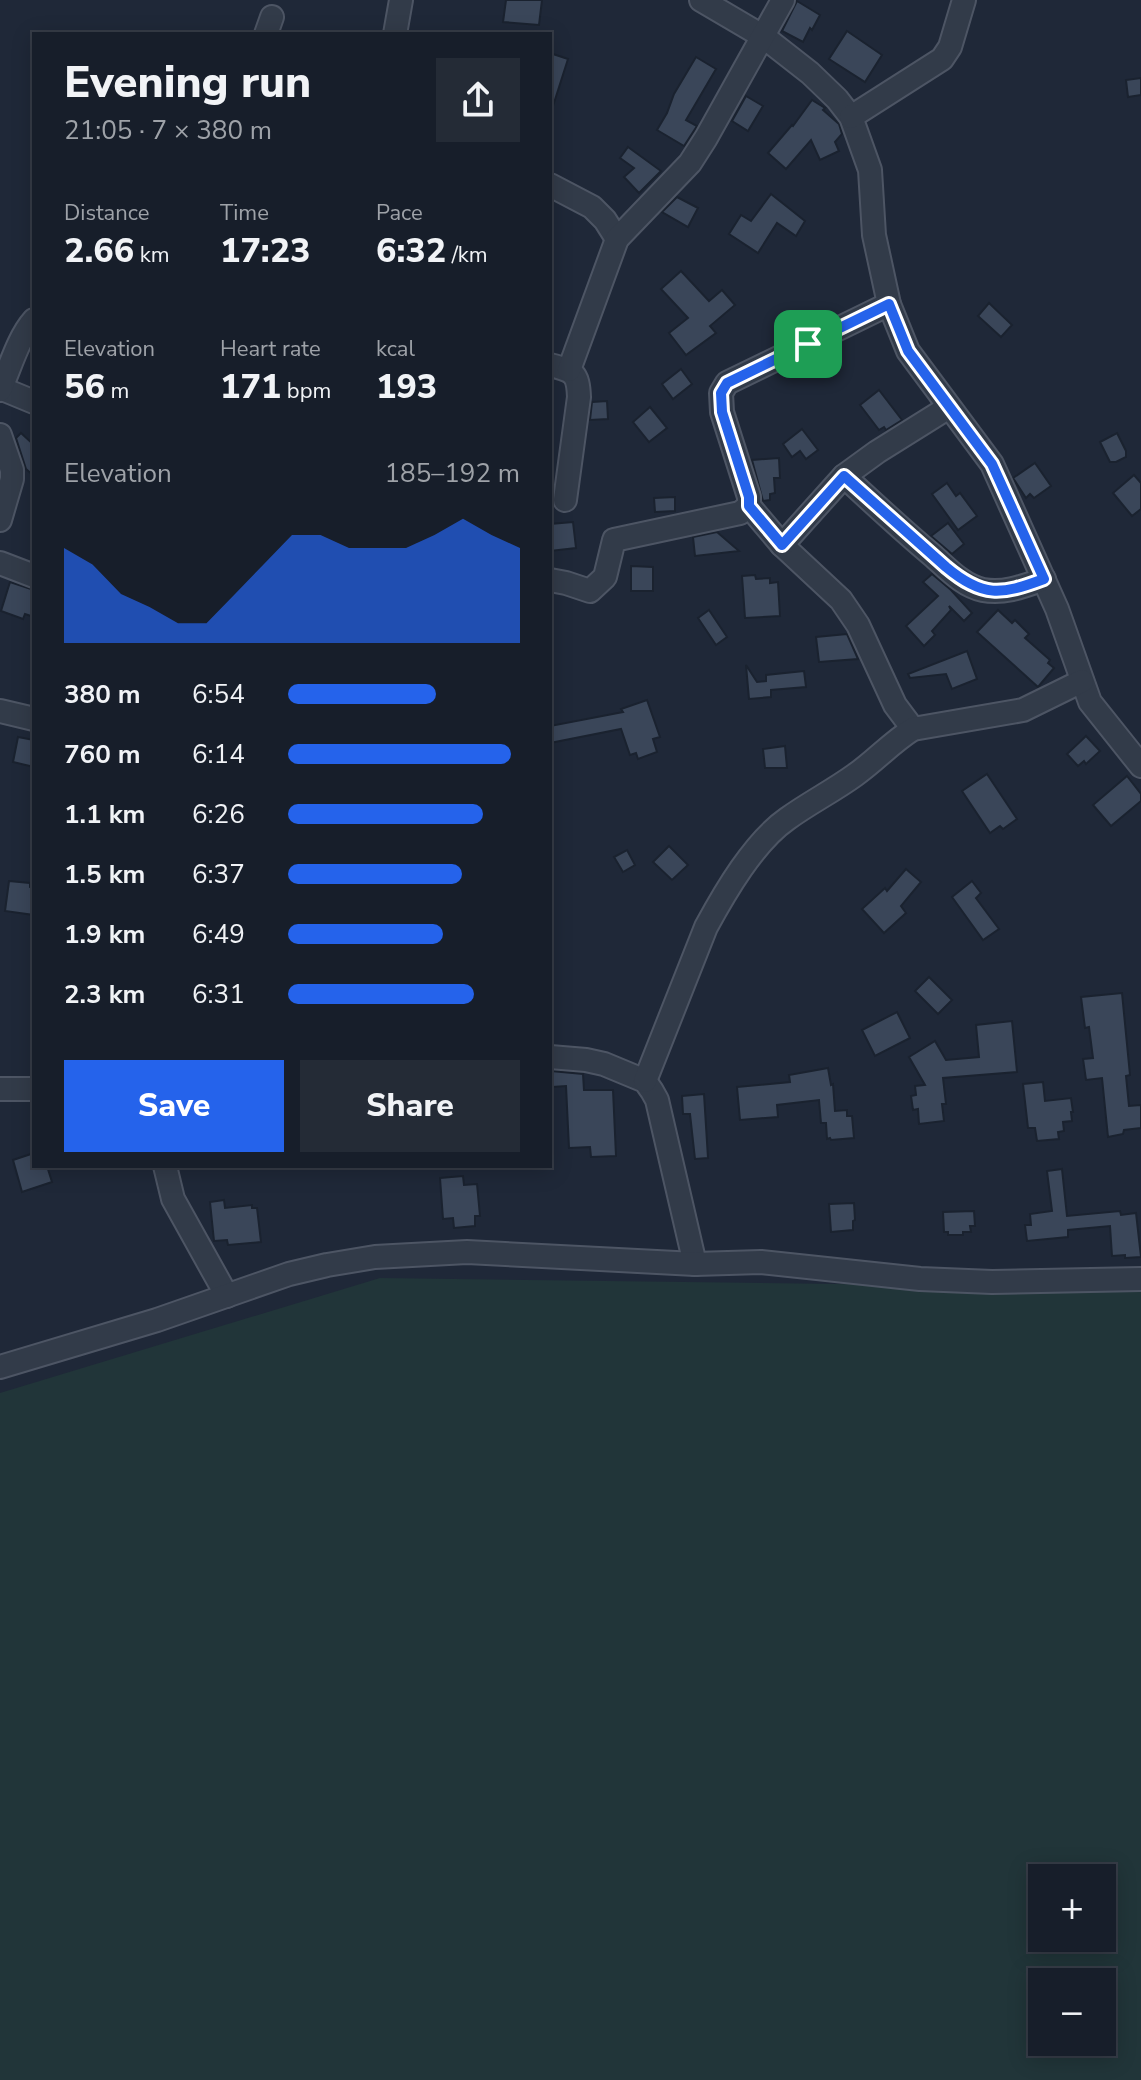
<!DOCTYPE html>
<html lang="en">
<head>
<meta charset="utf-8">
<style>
  :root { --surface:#171e2a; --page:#242b36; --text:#f1f3f6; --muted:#9ea2a8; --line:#363c47; --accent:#2563eb }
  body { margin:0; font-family:"Nunito Sans",sans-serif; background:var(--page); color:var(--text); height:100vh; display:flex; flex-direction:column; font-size:30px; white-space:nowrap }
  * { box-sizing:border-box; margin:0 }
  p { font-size:26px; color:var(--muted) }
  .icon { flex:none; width:44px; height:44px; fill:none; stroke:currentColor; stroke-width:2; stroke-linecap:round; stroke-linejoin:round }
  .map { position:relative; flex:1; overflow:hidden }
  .details { position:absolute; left:32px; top:32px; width:520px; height:1136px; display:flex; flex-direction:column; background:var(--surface); border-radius:0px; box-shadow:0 4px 20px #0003,0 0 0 2px var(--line) }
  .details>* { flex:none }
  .buttons { position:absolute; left:1028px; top:1864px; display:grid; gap:16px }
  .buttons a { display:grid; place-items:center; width:88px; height:88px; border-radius:0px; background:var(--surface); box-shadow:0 4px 20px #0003,0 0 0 2px var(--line); font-size:40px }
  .pin { position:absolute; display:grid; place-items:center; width:68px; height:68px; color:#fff; margin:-34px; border-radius:16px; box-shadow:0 4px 12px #0006 }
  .round { display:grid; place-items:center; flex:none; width:84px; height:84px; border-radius:0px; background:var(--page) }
  .head { display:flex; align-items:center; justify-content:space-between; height:136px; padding:0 32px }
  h1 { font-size:44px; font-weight:800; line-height:60px }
  .figures { display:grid; grid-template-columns:repeat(3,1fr); gap:12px; height:136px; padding:8px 32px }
  .figures div { display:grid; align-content:center }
  .figures b { font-size:34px; font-weight:800 }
  .figures small { font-size:22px; font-weight:400 }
  .figures p { font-size:22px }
  .chart { height:224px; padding:16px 32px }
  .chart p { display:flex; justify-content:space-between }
  .chart svg { width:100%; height:144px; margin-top:8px; fill:var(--accent); opacity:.7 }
  .primary-button { display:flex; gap:16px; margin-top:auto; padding:16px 32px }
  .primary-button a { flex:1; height:92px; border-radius:0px; background:var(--accent); color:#fff; font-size:32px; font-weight:800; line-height:92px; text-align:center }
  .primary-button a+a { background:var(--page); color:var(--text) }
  ul { padding:0 32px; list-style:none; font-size:26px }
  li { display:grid; grid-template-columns:128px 96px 1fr; align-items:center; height:60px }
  li i { height:20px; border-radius:10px; background:var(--accent) }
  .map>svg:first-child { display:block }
  .green { fill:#213539; fill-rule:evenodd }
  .building { fill:#3a4659; stroke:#1a222f; stroke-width:2 }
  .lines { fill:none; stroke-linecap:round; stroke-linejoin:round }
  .minor-casing { stroke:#4d5564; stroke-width:26 }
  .minor { stroke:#323b49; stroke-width:22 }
  .route-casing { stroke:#fff; stroke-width:16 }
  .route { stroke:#2563eb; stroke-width:10 }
</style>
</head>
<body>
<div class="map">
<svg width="1141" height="2080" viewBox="0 0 1141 2080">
  <rect width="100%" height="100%" fill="#1f2838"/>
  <path class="green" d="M380,1278L1141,1288V2080H0V1393ZM1042,1878H1102V1938H1042ZM1042,1982H1102V2042H1042Z"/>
  <g class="building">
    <path d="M506,0H542L539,25L503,22Z"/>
    <path d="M797,1L820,15L812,30L810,28L803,42L782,31Z"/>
    <path d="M847,31L882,55L865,82L829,59Z"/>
    <path d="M550,53L568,59L553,106L550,105Z"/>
    <path d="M696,57L716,69L686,120L697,126L684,146L657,130L667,113L674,94Z"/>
    <path d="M1141,78V95L1128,97L1126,80Z"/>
    <path d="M746,96L763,106L748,131L732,121Z"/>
    <path d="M812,100L825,108L823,110L839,124L842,134L835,142L839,151L820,160L811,140L786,169L768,153L792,125L793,126Z"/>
    <path d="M628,147L661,171L639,193L624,177L634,168L620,158Z"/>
    <path d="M771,194L805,221L796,236L777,223L758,253L729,234L741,215L751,221Z"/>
    <path d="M677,197L698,208L688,227L662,212Z"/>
    <path d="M681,271L709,301L722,290L735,305L710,326L716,333L686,355L669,333L688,318L661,289Z"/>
    <path d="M989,303L1012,325L1001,337L978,316Z"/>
    <path d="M681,369L692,384L673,399L662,384Z"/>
    <path d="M879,390L902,420L886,430L884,427L879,430L860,405Z"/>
    <path d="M607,401L608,419L590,420L592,402Z"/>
    <path d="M650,407L667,428L649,442L633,422Z"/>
    <path d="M802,429L818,450L806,459L800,451L792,457L783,444Z"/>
    <path d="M21,433L34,445V476L26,469L16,438Z"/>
    <path d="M1117,433L1126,451V457L1116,462H1110L1100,442Z"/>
    <path d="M779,458L780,478H774L775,493L770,494V500L763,501L752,460Z"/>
    <path d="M1035,463L1051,486L1034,498L1030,494L1026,498L1013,478Z"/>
    <path d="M1134,475L1141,483V509L1132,516L1113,493Z"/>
    <path d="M947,483L956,496L960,493L977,516L958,530L932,494Z"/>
    <path d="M675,497V511L655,512L654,498Z"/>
    <path d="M573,522L576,548L550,551V524Z"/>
    <path d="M948,523L964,544L952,554L931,536Z"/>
    <path d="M717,532L739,551L695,556L693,537Z"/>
    <path d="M631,566L653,567V591H631Z"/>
    <path d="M932,574L951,590L972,613L964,621L949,606L951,610L932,631L935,635L924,646L906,626L938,596L923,582Z"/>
    <path d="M755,575L756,579L770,578V583L778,582L780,616L745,618L742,576Z"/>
    <path d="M10,582L34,590V617L25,614L23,619L1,611Z"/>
    <path d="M709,610L727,637L716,645L698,618Z"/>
    <path d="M998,610L1012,623L1015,620L1029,634L1025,638L1050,660L1048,663L1054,668L1038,687L977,632Z"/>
    <path d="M847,634L858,659L819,662L816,637Z"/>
    <path d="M967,651L977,679L952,689L946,674L910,678L908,674Z"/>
    <path d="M746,665L757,682L766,681V675L804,671L806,687L771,690V697L749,699Z"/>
    <path d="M647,700L660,737L653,739L657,752L638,759L636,753L630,755L621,729L550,743V726L623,712L621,709Z"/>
    <path d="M1086,736L1100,751L1086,764L1084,761L1078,766L1067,754Z"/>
    <path d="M18,737L34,740V767L13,762Z"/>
    <path d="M785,746L787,768H765L763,749Z"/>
    <path d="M987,774L1017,819L1003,829L1000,826L990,833L962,791Z"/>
    <path d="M1127,776L1141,794V801L1111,826L1093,805Z"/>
    <path d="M669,846L688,865L672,880L653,862Z"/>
    <path d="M627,850L635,865L623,872L614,857Z"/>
    <path d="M906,869L921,882L901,906L906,913L884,933L862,909L885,888L887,891Z"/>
    <path d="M9,881L30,883V887L34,888V915L5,911Z"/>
    <path d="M972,881L981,893L976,898L999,929L983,940L952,897Z"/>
    <path d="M929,977L952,1000L938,1014L915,991Z"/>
    <path d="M1122,993L1130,1075L1126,1076L1129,1106L1141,1105V1128L1124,1130L1123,1134L1108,1137L1102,1078L1086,1080L1083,1059L1093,1058L1089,1027L1085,1028L1081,997Z"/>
    <path d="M897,1012L910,1038L875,1056L862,1030Z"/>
    <path d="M1012,1021L1017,1072L943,1078L946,1104H942L944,1121L919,1124L918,1109L913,1110L911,1096L916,1095L915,1086L925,1085L909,1057L935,1041L946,1060L979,1057L976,1025Z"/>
    <path d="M828,1068L831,1085L833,1084L835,1111L847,1110V1116H852L854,1138L831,1140L830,1138L827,1139L826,1123H821L819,1100L777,1105L778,1117L740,1120L737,1087L790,1082L789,1075Z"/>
    <path d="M551,1071L583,1074L584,1090H613L616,1156L591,1157L590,1147L569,1148L566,1086L552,1087Z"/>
    <path d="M1043,1082L1045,1101L1071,1098L1073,1112H1071L1072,1121L1063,1122L1064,1131L1058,1132L1059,1139L1037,1141L1035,1128H1028L1023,1084Z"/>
    <path d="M704,1094L708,1158L695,1159L690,1114H683L682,1096Z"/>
    <path d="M34,1153V1166H47L52,1182L22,1192L13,1160Z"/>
    <path d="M1062,1169L1067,1216L1120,1211L1121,1215L1136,1213L1141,1257L1125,1258V1255L1112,1256L1110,1226L1068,1230V1237L1027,1241L1025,1225H1031L1030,1214L1052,1211L1047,1171Z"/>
    <path d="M463,1176L464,1185L477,1184L480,1216H475V1226L454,1228L453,1218L443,1219L440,1178Z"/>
    <path d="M224,1200L225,1208L252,1205V1208H257L261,1242L228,1245L227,1240L214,1241L210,1202Z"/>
    <path d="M854,1203L855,1220L853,1221V1230L831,1232L829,1204Z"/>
    <path d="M974,1211L975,1226H970L971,1232H963V1235H948V1232H944L943,1212Z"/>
  </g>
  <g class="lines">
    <defs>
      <g id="minor">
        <path d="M701,0L764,37L810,73L837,99L851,117L870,170L874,235L889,304L908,351L992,464L1057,609L1090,702L1141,766"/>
        <path d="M266,34L272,17"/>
        <path d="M395,34L401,0"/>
        <path d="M851,117L942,59L950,47L964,0"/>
        <path d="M550,185L592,207L605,220L617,239"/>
        <path d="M550,365C573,371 578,372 579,397L565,500"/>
        <path d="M569,370L617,239L690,163L706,138L783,0"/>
        <path d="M0,388L34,402"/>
        <path d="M0,390C10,368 18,338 34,320"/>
        <path d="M0,435L12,470V479L0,520"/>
        <path d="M844,476C873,503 902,530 932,555C947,568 963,586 983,590C1005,594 1024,586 1044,579"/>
        <path d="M749,506L782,545L841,600L858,625L895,705L913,729"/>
        <path d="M782,545L844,476L877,452L949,407"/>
        <path d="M0,563L34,576"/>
        <path d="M550,580L566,583L590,591L605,577L614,540L740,513L749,506V497L722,412L721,393L727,383L889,304"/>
        <path d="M0,711L34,719"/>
        <path d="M550,1057L586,1060L604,1064L645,1081L652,1091L657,1100L663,1126L695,1264"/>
        <path d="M645,1081L706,927C725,892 754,842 787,819C809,803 833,791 855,775C875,761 892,742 913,729L1023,710L1082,681"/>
        <path d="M0,1089H34"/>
        <path d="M165,1166L173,1199L227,1296"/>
        <path d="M0,1367L157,1320L289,1274L327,1265L375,1257L467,1252L695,1264L761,1262L920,1279L992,1282L1141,1279"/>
      </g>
    </defs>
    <use href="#minor" class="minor-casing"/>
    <use href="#minor" class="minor"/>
  </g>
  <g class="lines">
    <defs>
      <path id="route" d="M889,304L908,351L992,464L1044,579C1001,595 983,598 946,567L844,476L782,545L749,506V497L722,412L721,393L727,383Z"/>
    </defs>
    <use href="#route" class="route-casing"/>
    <use href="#route" class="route"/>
  </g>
</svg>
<div class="buttons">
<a>+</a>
<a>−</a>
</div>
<div class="pin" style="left:808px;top:344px;background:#1e9e55"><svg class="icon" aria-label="arrive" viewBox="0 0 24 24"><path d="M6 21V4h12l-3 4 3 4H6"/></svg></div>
<section class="details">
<div class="head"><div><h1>Evening run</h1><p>21:05 · 7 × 380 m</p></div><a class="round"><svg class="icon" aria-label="share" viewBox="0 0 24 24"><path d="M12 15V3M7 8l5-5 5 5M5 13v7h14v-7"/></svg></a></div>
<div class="figures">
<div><p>Distance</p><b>2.66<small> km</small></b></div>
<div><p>Time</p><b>17:23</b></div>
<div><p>Pace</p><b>6:32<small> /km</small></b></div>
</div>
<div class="figures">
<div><p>Elevation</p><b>56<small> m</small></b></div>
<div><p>Heart rate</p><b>171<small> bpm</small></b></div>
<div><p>kcal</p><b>193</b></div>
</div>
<div class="chart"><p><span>Elevation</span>185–192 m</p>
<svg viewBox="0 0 160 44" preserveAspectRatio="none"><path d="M0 44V15L10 20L20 29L30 33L40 38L50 38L60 29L70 20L80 11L90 11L100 15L110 15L120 15L130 11L140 6L150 11L160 15V44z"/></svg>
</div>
<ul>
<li><b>380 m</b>6:54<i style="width:64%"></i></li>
<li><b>760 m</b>6:14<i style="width:96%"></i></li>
<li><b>1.1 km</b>6:26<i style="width:84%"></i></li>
<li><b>1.5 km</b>6:37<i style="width:75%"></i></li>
<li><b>1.9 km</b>6:49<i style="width:67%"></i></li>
<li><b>2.3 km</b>6:31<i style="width:80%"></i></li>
</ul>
<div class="primary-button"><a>Save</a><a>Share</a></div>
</section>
</div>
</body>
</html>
